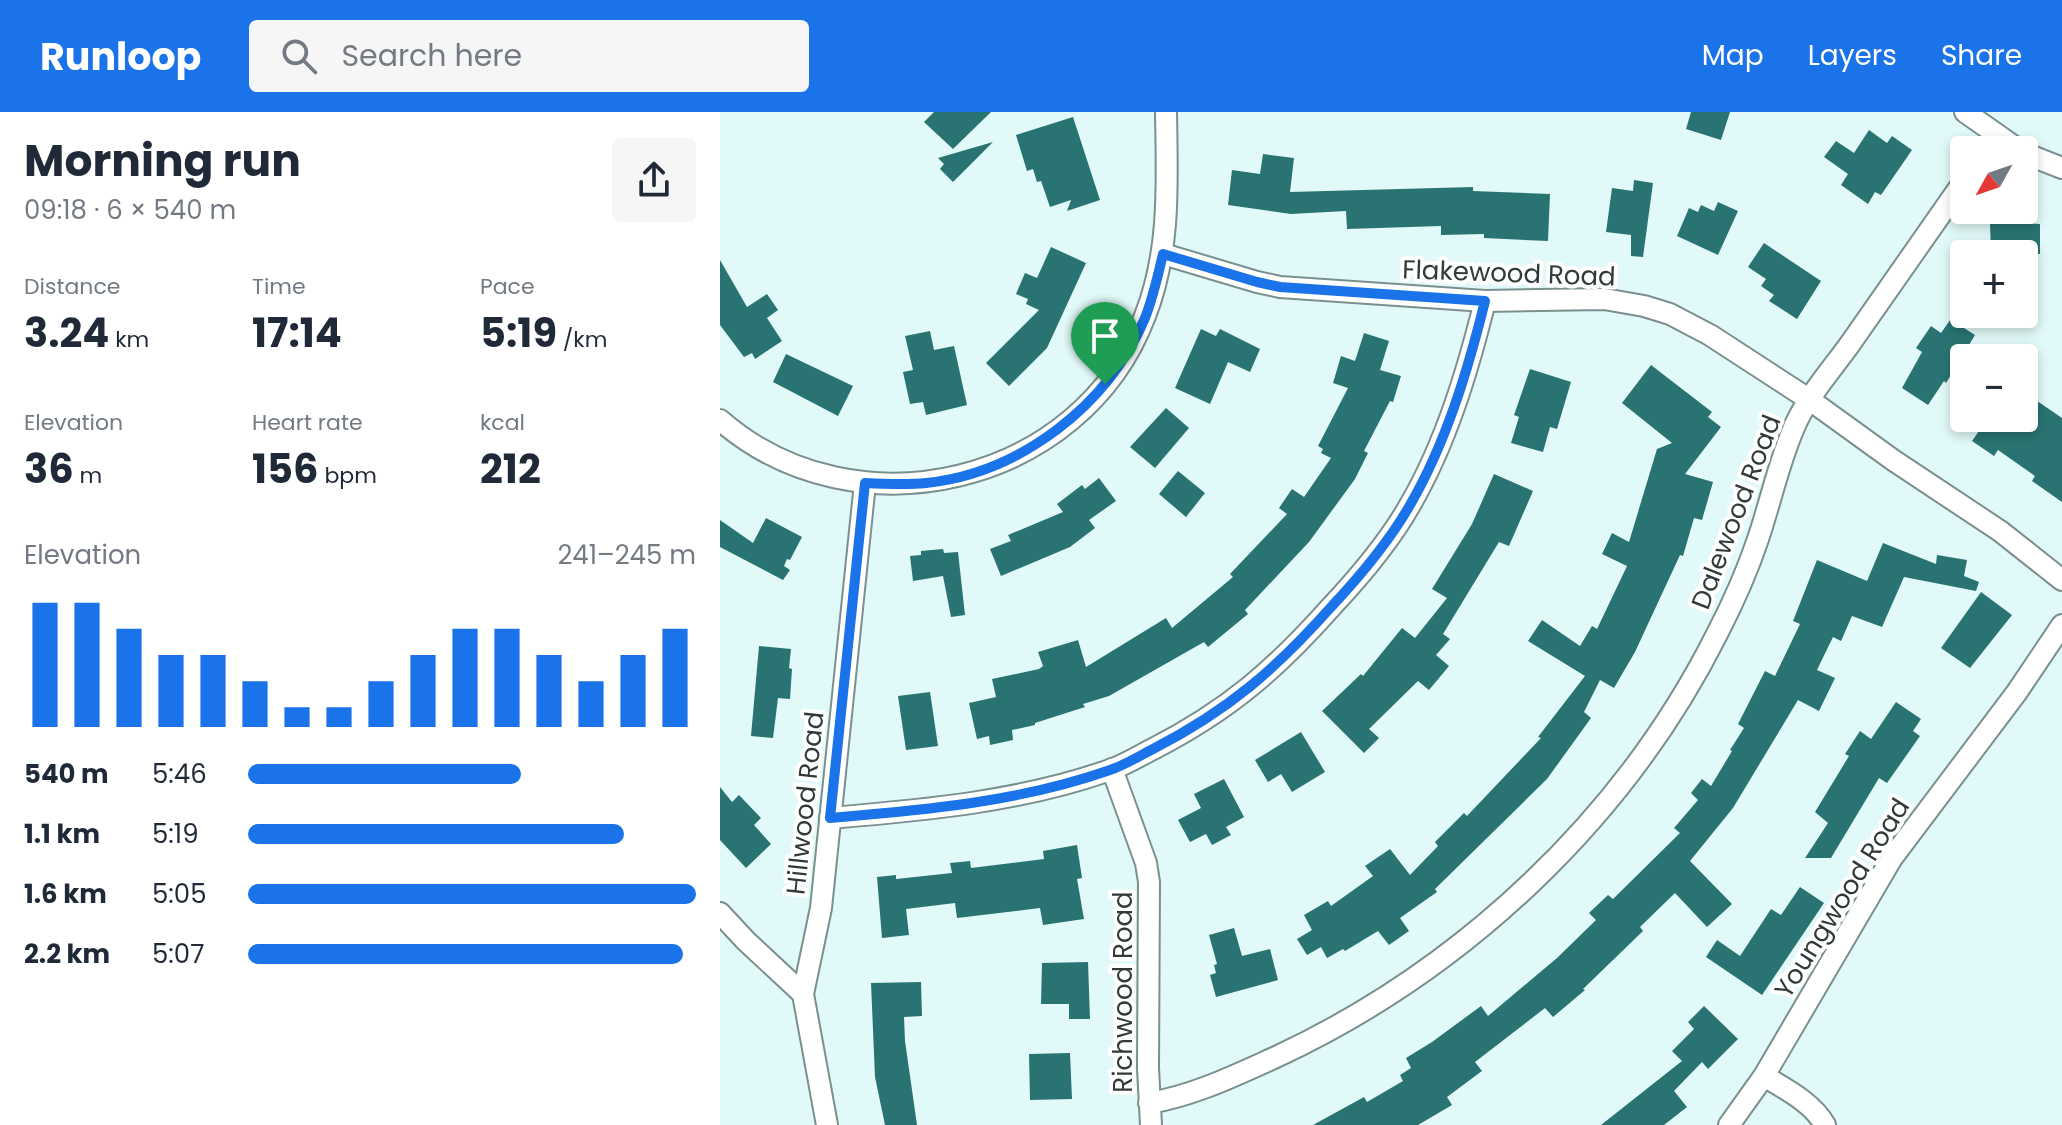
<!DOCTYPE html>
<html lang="en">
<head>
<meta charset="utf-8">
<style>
  :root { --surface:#fff; --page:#f6f6f7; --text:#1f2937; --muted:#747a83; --accent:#1a73e8 }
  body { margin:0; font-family:Poppins,sans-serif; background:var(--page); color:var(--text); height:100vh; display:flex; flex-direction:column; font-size:30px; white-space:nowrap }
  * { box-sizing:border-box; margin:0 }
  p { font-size:26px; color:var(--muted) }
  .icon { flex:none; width:44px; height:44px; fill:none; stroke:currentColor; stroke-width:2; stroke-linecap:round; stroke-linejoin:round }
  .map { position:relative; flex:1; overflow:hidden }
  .panel { display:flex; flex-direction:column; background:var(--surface); width:720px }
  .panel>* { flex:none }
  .needle { width:52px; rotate:230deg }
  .fabs { position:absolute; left:1230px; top:24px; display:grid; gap:16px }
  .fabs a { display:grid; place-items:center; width:88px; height:88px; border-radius:8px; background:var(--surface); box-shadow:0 4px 12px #0003; font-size:40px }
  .pin { position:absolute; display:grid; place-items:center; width:68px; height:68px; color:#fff; margin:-82px -34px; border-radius:50% 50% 50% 0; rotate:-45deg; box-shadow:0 0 8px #0007 }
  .pin .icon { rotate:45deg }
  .round { display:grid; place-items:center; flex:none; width:84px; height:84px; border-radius:8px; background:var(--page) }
  .overview { display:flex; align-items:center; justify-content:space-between; height:136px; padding:0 24px }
  h1 { font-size:44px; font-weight:700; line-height:60px }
  .stats { display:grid; grid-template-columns:repeat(3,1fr); gap:12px; height:136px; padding:8px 24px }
  .stats div { display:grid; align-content:center }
  .stats b { font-size:40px; font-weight:700 }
  .stats small { font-size:22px; font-weight:400 }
  .stats p { font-size:22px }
  .chart { height:224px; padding:16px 24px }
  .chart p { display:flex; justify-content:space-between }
  .chart svg { width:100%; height:144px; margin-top:8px; stroke:var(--accent); stroke-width:6 }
  ul { padding:0 24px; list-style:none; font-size:26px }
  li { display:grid; grid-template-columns:128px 96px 1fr; align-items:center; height:60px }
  li i { height:20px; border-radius:10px; background:var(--accent) }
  header { display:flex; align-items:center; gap:48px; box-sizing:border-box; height:112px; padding:0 40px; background:var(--accent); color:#fff }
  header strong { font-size:38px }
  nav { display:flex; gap:44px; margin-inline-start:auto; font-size:28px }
  .search { width:560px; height:72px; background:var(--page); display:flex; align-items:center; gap:20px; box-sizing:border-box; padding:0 28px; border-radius:8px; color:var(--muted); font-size:30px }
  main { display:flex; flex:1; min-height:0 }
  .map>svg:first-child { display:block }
  .building { fill:#297472 }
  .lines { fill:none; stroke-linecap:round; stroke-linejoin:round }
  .minor-casing { stroke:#7a908f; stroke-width:24 }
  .minor { stroke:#fff; stroke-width:20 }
  .route-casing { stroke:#fff; stroke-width:16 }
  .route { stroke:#1a73e8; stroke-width:10 }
  .labels { text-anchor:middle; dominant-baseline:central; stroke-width:8; stroke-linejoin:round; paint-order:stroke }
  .street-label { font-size:26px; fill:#303a39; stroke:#fff }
</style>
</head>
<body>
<header>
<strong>Runloop</strong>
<div class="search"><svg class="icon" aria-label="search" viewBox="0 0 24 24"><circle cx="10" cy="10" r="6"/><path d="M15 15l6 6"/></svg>Search here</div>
<nav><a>Map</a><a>Layers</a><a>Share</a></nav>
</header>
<main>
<section class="panel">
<div class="overview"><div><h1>Morning run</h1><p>09:18 · 6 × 540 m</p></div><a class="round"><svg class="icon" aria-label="share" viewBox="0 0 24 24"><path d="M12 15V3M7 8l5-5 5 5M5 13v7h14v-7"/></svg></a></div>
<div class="stats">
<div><p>Distance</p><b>3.24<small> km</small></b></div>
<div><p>Time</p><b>17:14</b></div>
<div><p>Pace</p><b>5:19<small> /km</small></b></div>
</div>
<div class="stats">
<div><p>Elevation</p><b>36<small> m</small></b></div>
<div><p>Heart rate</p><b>156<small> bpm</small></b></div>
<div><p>kcal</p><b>212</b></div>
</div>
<div class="chart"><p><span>Elevation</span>241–245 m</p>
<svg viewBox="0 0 160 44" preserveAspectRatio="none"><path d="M5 44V6M15 44V6M25 44V14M35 44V22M45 44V22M55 44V30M65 44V38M75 44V38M85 44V30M95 44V22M105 44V14M115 44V14M125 44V22M135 44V30M145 44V22M155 44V14"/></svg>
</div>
<ul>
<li><b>540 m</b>5:46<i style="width:61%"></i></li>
<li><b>1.1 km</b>5:19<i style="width:84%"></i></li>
<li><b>1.6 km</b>5:05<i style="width:100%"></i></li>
<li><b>2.2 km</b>5:07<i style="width:97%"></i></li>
</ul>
</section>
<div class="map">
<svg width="1342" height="1013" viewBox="0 0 1342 1013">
  <rect width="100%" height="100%" fill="#e1f9f8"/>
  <g class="building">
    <path d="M214,0H271L233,37L204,10Z"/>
    <path d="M971,0H1010L1001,28L966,17Z"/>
    <path d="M353,5L380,88L347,99L351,88L330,95L321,69L317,70L313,57L307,59L296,23Z"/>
    <path d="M1149,18L1167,31L1172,24L1192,38L1161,83L1155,80L1148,92L1121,73L1128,62L1104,45L1116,29L1134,41Z"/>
    <path d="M273,30L233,70L220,57L224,52L218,46Z"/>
    <path d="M543,42L574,46L570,80L753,75V79L830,82L828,129L764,126V122L721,123V114L627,117L626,99L571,102L508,93L512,58L540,62Z"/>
    <path d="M914,68L933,71L923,145L911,144V123L886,120L892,76L913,79Z"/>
    <path d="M998,90L1018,99L998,143L957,124L969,96L978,100L981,93L994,99Z"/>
    <path d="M1270,111L1320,112V142H1271Z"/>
    <path d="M1044,131L1101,169L1077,207L1049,189L1054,183L1041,174L1046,167L1028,155Z"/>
    <path d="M331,135L366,151L327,236L289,274L266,251L319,198L306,192L308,187L296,182L305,161L317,166Z"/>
    <path d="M0,148L27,195L47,182L58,198L47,206L62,229L35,247L32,241L24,245L0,213Z"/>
    <path d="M1244,188V216L1255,223L1226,271L1224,269L1208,293L1182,276L1202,240L1196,236L1211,214L1221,221Z"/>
    <path d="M481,217L496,224L500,217L540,237L530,260L508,250L490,292L455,276Z"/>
    <path d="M210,219L214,238L234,234L247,293L206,303L203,290L190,292L183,260L193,258L185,224Z"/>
    <path d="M644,221L669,229L660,258L681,264L673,290L670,289L644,339L648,341L635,367L589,430L525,498L528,502L488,535L484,530L389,584L363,592L365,595L315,611V613L292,618L293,628L270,633L269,624L257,627L249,591L276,585L272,567L319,557L323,554L318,540L358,528L366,555L446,506L452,516L513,465L510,462L567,402L559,396L572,377L584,385L611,346L601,341L603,337L598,334L628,276L613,271L621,244L635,249Z"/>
    <path d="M66,242L133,274L118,304L53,270Z"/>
    <path d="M931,253L992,300L988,305L1001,315L965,362L993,370L982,408L974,406L963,444L960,443L915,540L894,576L880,568L864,600L871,606L827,667L715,777L717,780L680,806L689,819L669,833L658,819L625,839L623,837L607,846L601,835L587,843L577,827L592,818L584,803L608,789L611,794L653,764L645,754L670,737L690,763L718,734L715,730L744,701L747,704L821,626L818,625L865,564L808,529L822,508L860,534L872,514L877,517L907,454L882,442L892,421L909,430L937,337L952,331L902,291Z"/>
    <path d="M810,257L851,270L837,317L830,315L823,340L791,331L799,305L794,303Z"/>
    <path d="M1304,280L1342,306V390L1312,369L1315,364L1278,338L1274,344L1252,329L1268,306H1304Z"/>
    <path d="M446,296L469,316L435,356L410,335Z"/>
    <path d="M458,359L485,381L466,405L439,382Z"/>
    <path d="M774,362L813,379L789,434L779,430L723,522L730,527L716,543L729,554L709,578L698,569L649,617L659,626L644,641L602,599L641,562L643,564L682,516L695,526L727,486L712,477L752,412Z"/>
    <path d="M379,366L396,389L369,408L375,416L350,435L281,464L270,437L291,429L288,423L343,400L337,392L362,373L365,377Z"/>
    <path d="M46,406L82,425L70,448L67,447L64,454L70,458L63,468L0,435V408L33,431Z"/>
    <path d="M1163,431L1216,452L1217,443L1247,448L1244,464L1259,470L1256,479L1184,465L1162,515L1132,504L1121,529L1113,525L1097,558L1115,566L1099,599L1078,588L1013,696L970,749L1012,792L987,815L955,781L920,815L923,819L863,877L865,878L833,905L825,896L755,950L762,959L727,985L732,993L698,1013H593L644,985L647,990L683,969L680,963L691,956L686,946L712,930L761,894L768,904L837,846L876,808L869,801L888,783L893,787L960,721L954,716L978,688L971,681L982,667L991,674L1012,639L1010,638L1024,616L1018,612L1045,559L1055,564L1080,512L1073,509L1097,448L1147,469Z"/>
    <path d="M223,437L224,441L238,440L245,503L231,505L223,464L193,469L190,444L201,443V439Z"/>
    <path d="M1261,480L1292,503L1250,556L1221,536Z"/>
    <path d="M39,534L71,537L69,556L72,557L70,587L58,586L53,626L31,624Z"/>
    <path d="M210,580L218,634L186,638L178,584Z"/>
    <path d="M1176,590L1201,607L1193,619L1200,624L1167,671L1159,666L1111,746H1085L1108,711L1095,700L1129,644L1125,642L1140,619L1151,627Z"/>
    <path d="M581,620L605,660L572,680L561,662L548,670L535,648Z"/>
    <path d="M504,667L524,705L506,715L511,723L492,733L486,722L470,730L458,708L481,696L474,682Z"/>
    <path d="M0,675L12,690L19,683L41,706L34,713L51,732L26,756L0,728Z"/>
    <path d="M357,733L362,766L357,767L364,807L323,813L320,796L237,806L235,791L186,797L189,823L162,826L157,765L176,763V767L232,761L230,751L250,749L251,756L324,747L323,739Z"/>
    <path d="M1080,775L1104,791L1042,883L986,845L997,828L1020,844L1051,797L1061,803Z"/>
    <path d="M514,816L522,844L550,837L558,868L496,885L490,863L496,861L494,853L497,852L489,823Z"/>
    <path d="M368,850L370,907H349V892H321L322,851Z"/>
    <path d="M201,870L202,904L184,905L185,929L197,1013H165L155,965L151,871Z"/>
    <path d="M984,894L1018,927L988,957L982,950L954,979L967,995L944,1013H881L962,949L952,939L974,917L968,910Z"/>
    <path d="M350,941L352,987L310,988L309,942Z"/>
  </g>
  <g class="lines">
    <defs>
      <g id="minor">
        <path d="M1245,0L1299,38"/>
        <path d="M1304,41L1342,56"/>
        <path d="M443,142L537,170L560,175L765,189L884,187L924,194L950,202L990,223L1090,288L1173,348L1280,419L1342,468"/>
        <path d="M0,308C135,426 361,373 425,204C451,138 447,69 446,0"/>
        <path d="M392,657L426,751L429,770L428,956L431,1013"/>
        <path d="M110,706C205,698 299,690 390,658C405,653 419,644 433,637C509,598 556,557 612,494C641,463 669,430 690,393C726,331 748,258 765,189"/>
        <path d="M0,801L26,829L83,882"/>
        <path d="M1044,964C1065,977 1092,990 1105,1013"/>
        <path d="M429,991C473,984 516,963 556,945C743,858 904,707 997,522C1013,491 1027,460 1038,427C1051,389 1059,348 1076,311C1089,283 1112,257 1130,232C1168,177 1206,123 1244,69"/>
        <path d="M107,1013L83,882L101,796L145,371"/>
        <path d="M1009,1013L1044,964L1172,746L1297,580L1342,513"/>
      </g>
    </defs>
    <use href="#minor" class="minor-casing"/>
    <use href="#minor" class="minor"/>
  </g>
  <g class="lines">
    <defs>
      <path id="route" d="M443,142L537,170L560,175L765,189C748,258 726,331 690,393C669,430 641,463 612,494C556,557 509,598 433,637C419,644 405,653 390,658C299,690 205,698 110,706L145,371C165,372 186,373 206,371C300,361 389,293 425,206C433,186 438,163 443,142Z"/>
    </defs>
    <use href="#route" class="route-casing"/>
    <use href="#route" class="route"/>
  </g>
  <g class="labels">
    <g class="street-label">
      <text transform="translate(789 161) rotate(2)">Flakewood Road</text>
      <text transform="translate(1016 400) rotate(-69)">Dalewood Road</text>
      <text transform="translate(85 691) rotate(-84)">Hillwood Road</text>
      <text transform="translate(1122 786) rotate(-58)">Youngwood Road</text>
      <text transform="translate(403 880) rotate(-90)">Richwood Road</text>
    </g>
  </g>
</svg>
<div class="fabs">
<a><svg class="needle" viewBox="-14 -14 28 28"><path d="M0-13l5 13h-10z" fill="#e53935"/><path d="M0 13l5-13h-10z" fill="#747a83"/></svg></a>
<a>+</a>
<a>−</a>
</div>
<div class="pin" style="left:385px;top:272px;background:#1e9e55"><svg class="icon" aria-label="arrive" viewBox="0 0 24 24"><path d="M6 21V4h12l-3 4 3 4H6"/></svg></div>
</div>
</main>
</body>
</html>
